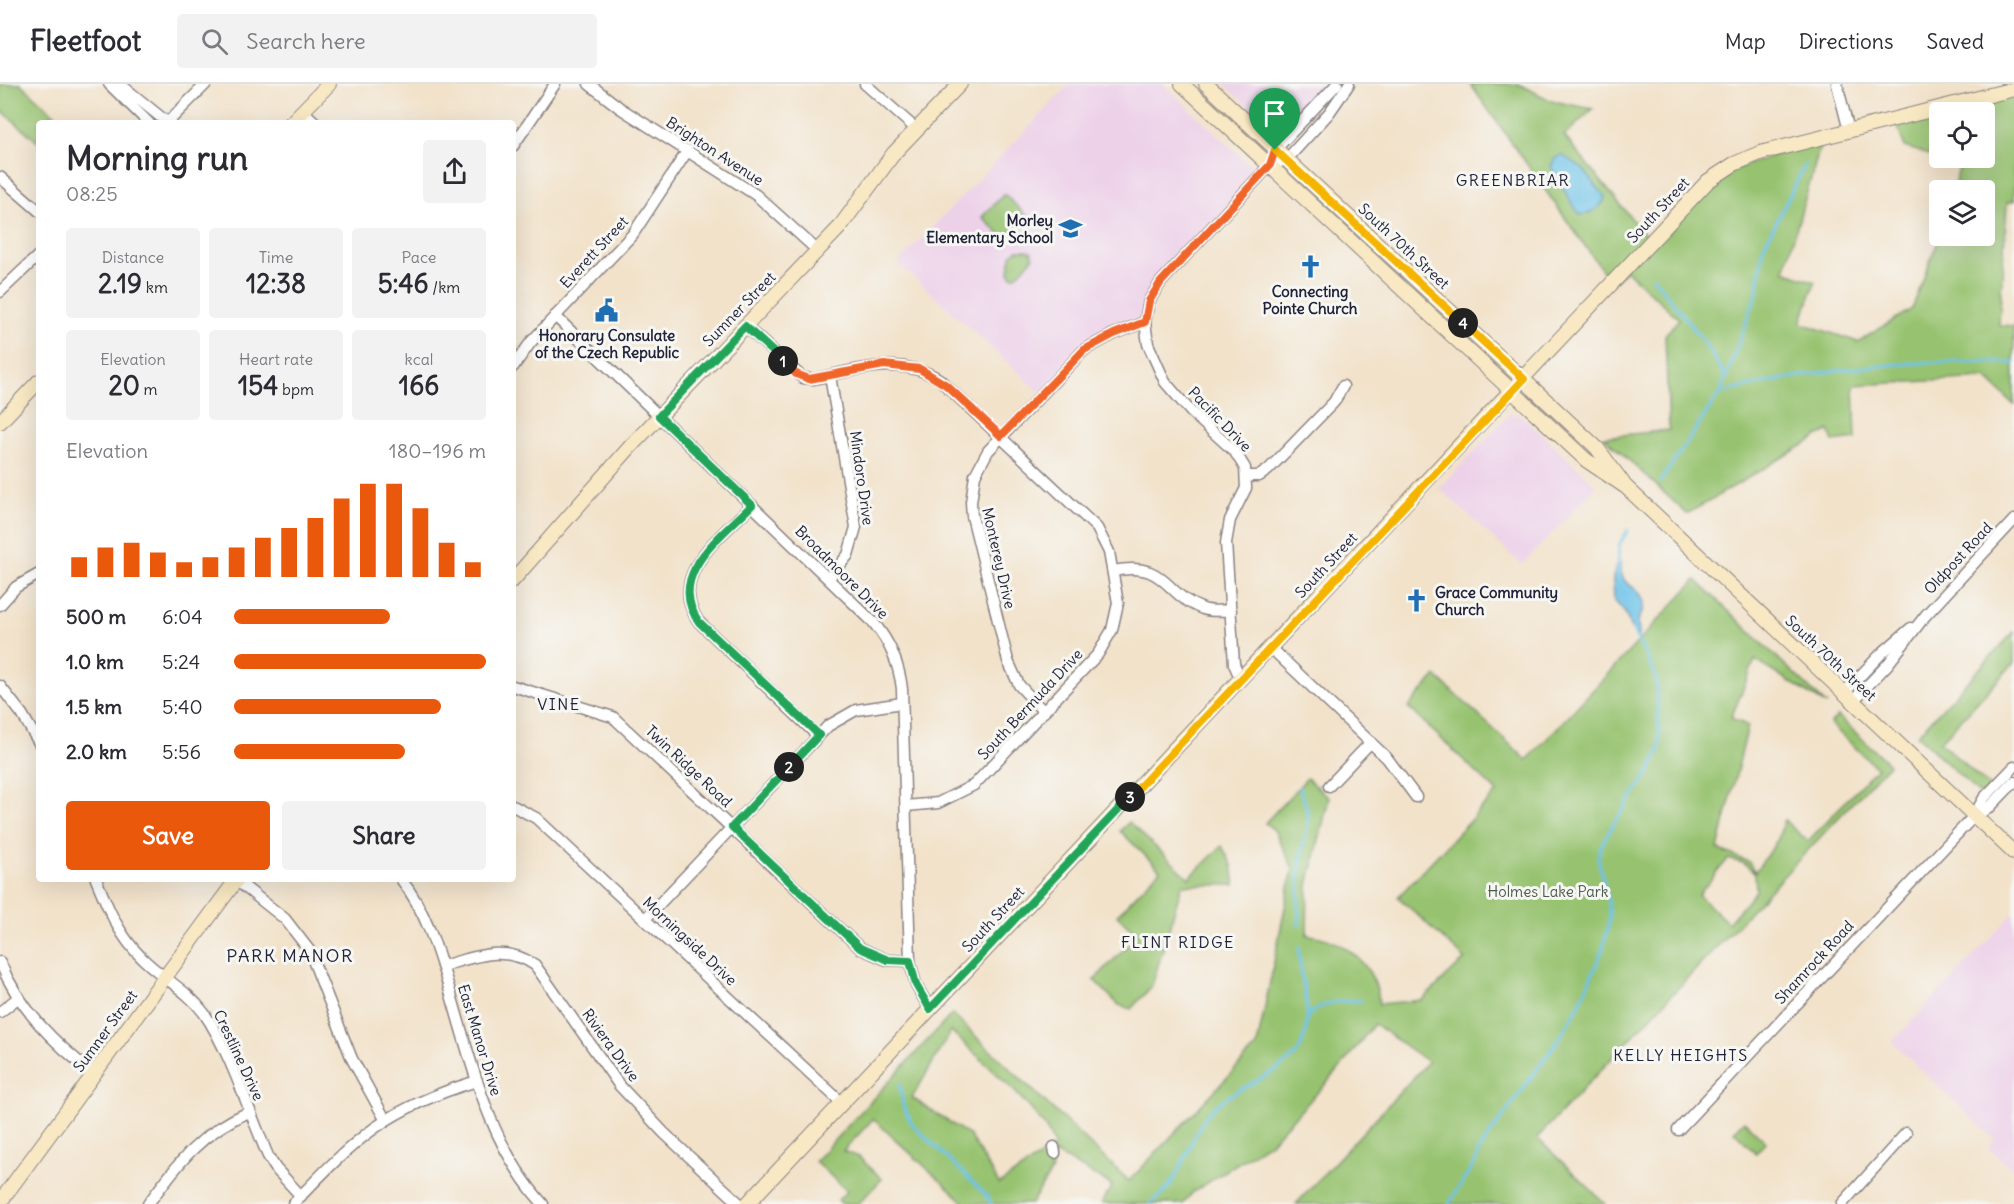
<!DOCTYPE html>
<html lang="en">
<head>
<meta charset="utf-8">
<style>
  :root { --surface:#fff; --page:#f2f2f3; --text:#2b2b33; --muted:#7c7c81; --line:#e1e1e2; --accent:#ea580c }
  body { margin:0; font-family:Delius,sans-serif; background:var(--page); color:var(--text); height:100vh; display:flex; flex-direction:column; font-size:22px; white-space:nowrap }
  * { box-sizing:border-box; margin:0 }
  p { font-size:20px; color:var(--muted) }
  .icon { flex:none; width:33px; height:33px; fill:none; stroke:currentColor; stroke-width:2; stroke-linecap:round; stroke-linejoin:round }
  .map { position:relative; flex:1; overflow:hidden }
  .sheet { position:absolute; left:36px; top:36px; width:480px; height:762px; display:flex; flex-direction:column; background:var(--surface); border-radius:6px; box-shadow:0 6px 24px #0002 }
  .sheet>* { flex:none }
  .fabs { position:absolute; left:1929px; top:18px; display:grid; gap:12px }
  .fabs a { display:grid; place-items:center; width:66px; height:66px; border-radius:6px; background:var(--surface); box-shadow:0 6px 24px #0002; font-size:30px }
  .pin { position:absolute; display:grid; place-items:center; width:51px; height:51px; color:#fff; margin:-62px -26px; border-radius:50% 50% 50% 0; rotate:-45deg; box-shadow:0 0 6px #0007 }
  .pin .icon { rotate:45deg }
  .km { position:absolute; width:30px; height:30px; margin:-15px; border-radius:50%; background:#222; color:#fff; font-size:16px; line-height:30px; text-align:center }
  .round { display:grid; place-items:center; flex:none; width:63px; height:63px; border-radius:6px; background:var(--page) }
  .summary { display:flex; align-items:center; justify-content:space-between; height:102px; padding:0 30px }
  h1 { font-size:33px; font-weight:700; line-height:45px }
  .figures { display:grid; grid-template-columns:repeat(3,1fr); gap:9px; height:102px; padding:6px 30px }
  .figures div { display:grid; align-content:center; border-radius:6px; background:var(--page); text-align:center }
  .figures b { font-size:26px; font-weight:700 }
  .figures small { font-size:16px; font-weight:400 }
  .figures p { font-size:16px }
  .chart { height:168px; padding:12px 30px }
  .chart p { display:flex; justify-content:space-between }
  .chart svg { width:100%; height:108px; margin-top:6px; stroke:var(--accent); stroke-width:6 }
  .button { display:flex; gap:12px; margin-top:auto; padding:12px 30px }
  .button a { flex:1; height:69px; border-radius:6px; background:var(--accent); color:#fff; font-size:24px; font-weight:700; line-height:69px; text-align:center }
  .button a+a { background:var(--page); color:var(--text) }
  ul { padding:0 30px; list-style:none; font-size:20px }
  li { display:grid; grid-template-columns:96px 72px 1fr; align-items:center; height:45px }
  li i { height:15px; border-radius:8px; background:var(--accent) }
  header { display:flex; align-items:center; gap:36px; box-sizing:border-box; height:84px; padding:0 30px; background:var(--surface); border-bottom:2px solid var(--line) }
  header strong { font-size:28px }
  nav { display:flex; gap:33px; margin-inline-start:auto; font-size:21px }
  .search { width:420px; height:54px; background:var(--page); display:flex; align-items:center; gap:15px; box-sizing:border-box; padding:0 21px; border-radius:6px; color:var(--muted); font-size:22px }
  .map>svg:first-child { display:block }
  .built { fill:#edd1e9 }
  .green { fill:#97c370; stroke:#5c7256; stroke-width:1.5; fill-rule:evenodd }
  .water { fill:#6cc3e9; stroke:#477292; stroke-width:1.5 }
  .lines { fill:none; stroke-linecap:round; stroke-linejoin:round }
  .stream { stroke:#6cc3e9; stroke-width:3 }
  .street-casing { stroke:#8a8282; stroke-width:13 }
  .secondary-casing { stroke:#8a8282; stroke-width:16 }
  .street { stroke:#fff; stroke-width:10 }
  .secondary { stroke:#f8e8c3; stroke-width:14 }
  .split-1-casing { stroke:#fff; stroke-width:12 }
  .split-2-casing { stroke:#fff; stroke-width:12 }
  .split-3-casing { stroke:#fff; stroke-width:12 }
  .split-4-casing { stroke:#fff; stroke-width:12 }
  .split-5-casing { stroke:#fff; stroke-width:12 }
  .split-1 { stroke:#f0652b; stroke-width:8 }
  .split-2 { stroke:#22a559; stroke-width:8 }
  .split-3 { stroke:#22a559; stroke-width:8 }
  .split-4 { stroke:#f5b400; stroke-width:8 }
  .split-5 { stroke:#f5b400; stroke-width:8 }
  .labels { text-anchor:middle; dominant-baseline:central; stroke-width:6; stroke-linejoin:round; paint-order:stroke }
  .street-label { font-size:15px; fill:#22223b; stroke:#f6f6f2 }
  .poi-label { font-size:15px; font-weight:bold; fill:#22223b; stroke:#f6f6f2 }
  .park-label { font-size:15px; fill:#4b5a4e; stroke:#f6f6f2 }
  .neighbourhood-label { font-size:16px; letter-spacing:1.5px; fill:#22223b; stroke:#f6f6f2 }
  .quarter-label { font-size:18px; letter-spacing:1.5px; fill:#22223b; stroke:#f6f6f2 }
</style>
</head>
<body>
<header>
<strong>Fleetfoot</strong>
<div class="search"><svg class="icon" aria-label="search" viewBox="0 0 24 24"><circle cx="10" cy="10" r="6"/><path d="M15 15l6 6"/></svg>Search here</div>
<nav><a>Map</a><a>Directions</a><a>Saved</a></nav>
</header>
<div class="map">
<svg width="2014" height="1120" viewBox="0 0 2014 1120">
  <rect width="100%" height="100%" fill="#f6f6f2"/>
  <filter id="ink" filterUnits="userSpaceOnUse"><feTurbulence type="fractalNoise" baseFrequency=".0167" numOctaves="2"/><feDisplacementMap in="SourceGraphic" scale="12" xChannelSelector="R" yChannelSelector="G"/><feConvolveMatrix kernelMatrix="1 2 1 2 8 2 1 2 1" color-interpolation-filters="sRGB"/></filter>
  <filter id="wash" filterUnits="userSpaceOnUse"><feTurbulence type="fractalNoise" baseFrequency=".008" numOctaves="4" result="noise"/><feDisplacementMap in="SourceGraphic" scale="24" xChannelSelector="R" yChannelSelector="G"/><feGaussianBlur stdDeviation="1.35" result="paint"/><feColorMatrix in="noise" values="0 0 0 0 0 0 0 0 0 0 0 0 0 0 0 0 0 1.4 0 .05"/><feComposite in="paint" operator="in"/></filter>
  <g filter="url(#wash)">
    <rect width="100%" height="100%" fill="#f2e2ca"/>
    <g class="built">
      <path d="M1070,0H1163L1261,91L1161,198L1145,238L1100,257L1041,309L898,179Z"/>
      <path d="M1224,0H1337L1285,56Z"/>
      <path d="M1510,330H1520L1597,402L1522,481L1439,404Z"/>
      <path d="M2014,829V1087L1989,1064L1995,1056L1892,958Z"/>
    </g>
    <g class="green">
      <path d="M0,0H21L64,39H39V59L0,25Z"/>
      <path d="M1470,0H1519L1552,17L1593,25L1564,52L1651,158L1714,93L1823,53L1784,187L1815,198L1801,239L1858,258L1912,225L1940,152H1984V106H1953L1960,81L1905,63L1894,35L2014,5V117L2007,119L1999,241L2014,242V321L1986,294L1854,301L1856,355L1833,358L1829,346L1687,430L1604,353L1669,346L1665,251L1679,235L1626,186L1612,200ZM1940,28H1984V74H1940Z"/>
      <path d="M1004,110L1027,132L1005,155L982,133Z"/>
      <path d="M1027,166L1032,168L1033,174L1016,192H1012L1009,188L1011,171L1017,166Z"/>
      <path d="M1696,496L1827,621L1755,576L1731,634L1748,642L1718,765L1749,778L1755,788L1778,755L1784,736L1808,757L1877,684L1830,640L1838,632L1889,680L1537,1054L1606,1120H1296L1428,978L1374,940L1337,988L1272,1057L1193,1108L1183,1120H1102L1112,1101L1055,1069L1051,1088L1031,1120H966L873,1035L843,1067L859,1073L882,1095L858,1120H842L838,1116L847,1107L815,1077L952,930L1129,1097L1257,962L1293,784L1274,746L1265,739L1307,694L1329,714L1308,801L1307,851C1344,854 1377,882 1379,920L1422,916L1465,875L1398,813L1497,708L1408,623L1436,592L1527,676ZM1728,775L1743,779L1755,789L1756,807L1728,839L1698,811ZM951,947C975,971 1050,1033 1054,1063L999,1100L969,1051L912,1014Z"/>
      <path d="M2014,548V579L1940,658L1992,705L1984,714L1917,651Z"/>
      <path d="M1129,738L1189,794L1222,762L1232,781L1235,801H1182L1152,902L1131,925L1119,921L1094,896L1138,851L1117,831L1160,786L1120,747Z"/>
      <path d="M1744,1037L1766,1058L1756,1069L1734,1047Z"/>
    </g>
    <g class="water">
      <path d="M1562,71L1583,85L1605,113C1603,123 1592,129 1581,131C1575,127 1556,92 1551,83L1554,75Z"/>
      <path d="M1617,477L1621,479C1619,505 1636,498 1643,515C1647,525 1639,530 1638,538C1637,542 1640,547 1639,552L1631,545L1626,530L1614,516L1613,494Z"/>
    </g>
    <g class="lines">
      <g class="stream">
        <path d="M1653,193L1701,254L1726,293"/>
        <path d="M1720,309C1814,285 1917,274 2014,279"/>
        <path d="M1660,398L1720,309L1757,209L1763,164L1805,81"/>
        <path d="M1618,481L1619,461L1628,446"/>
        <path d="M1299,841C1299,820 1298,800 1300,780C1305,743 1316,741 1299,703"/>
        <path d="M1309,931C1322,918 1344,915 1361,917"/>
        <path d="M900,1000L903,1021L912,1040L986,1111L991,1120"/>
        <path d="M1150,1119C1181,1103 1187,1057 1207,1031C1230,1003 1274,995 1298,968C1319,928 1298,902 1299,863"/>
        <path d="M1449,1120L1478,1073V1067L1559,955L1579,921L1602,867L1609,838V822L1598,773L1600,764L1614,739L1650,687L1660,665L1656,592L1632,544"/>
      </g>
    </g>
  </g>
  <g filter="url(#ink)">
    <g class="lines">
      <defs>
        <g id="street">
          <path d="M109,0L149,39"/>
          <path d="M120,0L168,39"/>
          <path d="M589,0L620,24L756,111L818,167"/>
          <path d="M865,0L916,45"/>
          <path d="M1837,0L1849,47"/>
          <path d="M303,27L316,39"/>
          <path d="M167,39L206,0"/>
          <path d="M513,62L555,0"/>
          <path d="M1280,78L1286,76L1329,29L1349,0"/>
          <path d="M0,93L39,127"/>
          <path d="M0,208L39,171"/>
          <path d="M555,232L873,538C890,558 899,579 902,605L910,877L916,901L930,925"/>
          <path d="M1145,238L1148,260L1165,298L1191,328L1235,368L1245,384L1246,404L1230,436L1226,459L1234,580L1241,596"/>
          <path d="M745,242L803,294L814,295C857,286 899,271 939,295L1097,444L1109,468L1118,519L1112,546L1098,570L974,701L938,719L906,722"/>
          <path d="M513,283L531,258L633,150L688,66"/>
          <path d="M1247,392H1259L1268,386L1334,318L1343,302"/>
          <path d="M752,421C722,452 665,491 699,538L818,652"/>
          <path d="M1113,487C1168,476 1163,511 1203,525C1212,528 1222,527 1231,526"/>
          <path d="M829,494L848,471L856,443L830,292"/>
          <path d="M0,521L16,503L39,490"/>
          <path d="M1271,564L1387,674L1416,713"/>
          <path d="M0,602L22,630L39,659"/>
          <path d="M513,602L613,633L860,864L887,876L910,877"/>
          <path d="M1844,609L1881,570L1911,544"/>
          <path d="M1853,617L1888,580L1925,532L2014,436"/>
          <path d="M1044,628L1019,601L1008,577L972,432L971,418L975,391L988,367L1084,266L1114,250L1145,238L1149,217L1161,198L1270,81L1275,66L1337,0"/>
          <path d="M1329,702L1371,658"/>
          <path d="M513,722L536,734L842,1019"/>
          <path d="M1974,732L1989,724L2014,698"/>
          <path d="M96,795C108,824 119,852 142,874C162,894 187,906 204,929C229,965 250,1030 268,1072L276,1085L301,1112"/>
          <path d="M401,795C426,827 437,865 449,904C472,980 488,1059 543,1120"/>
          <path d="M236,796L285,835L309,866L352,975L385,1035"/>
          <path d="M645,835L828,642L856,626L902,619"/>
          <path d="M0,878C19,925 55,960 94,990"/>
          <path d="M442,882C475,873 504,860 535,881L619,1001L664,1049L740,1120"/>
          <path d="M0,928L19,913"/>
          <path d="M1678,1046L1974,732L1984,714L2014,683"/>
          <path d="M1054,1063L1055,1069"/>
          <path d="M148,1120C179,1078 200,1049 249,1028"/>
          <path d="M293,1120C356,1054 387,1024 477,997"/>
          <path d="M1842,1120L1906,1049"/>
        </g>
        <g id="secondary">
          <path d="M1182,0L1586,376L1626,403L2014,769"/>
          <path d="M1206,0L1597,364L1623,399"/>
          <path d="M291,39L329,0"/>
          <path d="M0,338L39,297"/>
          <path d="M513,496L630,363L839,144L894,69L960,0"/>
          <path d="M0,1118L237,795"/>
          <path d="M747,1120L1708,97L1734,80L1760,69L2014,5"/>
        </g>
      </defs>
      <use href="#street" class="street-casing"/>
      <use href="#secondary" class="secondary-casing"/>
      <use href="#street" class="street"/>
      <use href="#secondary" class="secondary"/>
    </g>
  </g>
  <g class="lines" filter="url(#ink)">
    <defs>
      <path id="split-1" d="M783,277L796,290L809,295L884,281L920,285L946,301L1001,352L1084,266L1114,250L1145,238L1149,217L1161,198L1270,81L1275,66"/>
      <path id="split-2" d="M783,277L745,242L659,332L752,421C722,452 665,491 699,538L819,651L789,683"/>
      <path id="split-3" d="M789,683L732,743L860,864L888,876L910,877L916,901L930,925L1130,713"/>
      <path id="split-4" d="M1130,713L1524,295L1463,239"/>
      <path id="split-5" d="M1275,66L1463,239"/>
    </defs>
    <use href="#split-1" class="split-1-casing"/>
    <use href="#split-2" class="split-2-casing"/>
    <use href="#split-3" class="split-3-casing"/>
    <use href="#split-4" class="split-4-casing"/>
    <use href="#split-5" class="split-5-casing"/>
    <use href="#split-1" class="split-1"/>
    <use href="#split-2" class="split-2"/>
    <use href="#split-3" class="split-3"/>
    <use href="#split-4" class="split-4"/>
    <use href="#split-5" class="split-5"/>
  </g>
  <defs>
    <symbol id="school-bare" viewBox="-9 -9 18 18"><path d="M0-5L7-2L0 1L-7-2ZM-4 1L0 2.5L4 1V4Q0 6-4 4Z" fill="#1f6fb2" stroke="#f6f6f2" stroke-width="2.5" paint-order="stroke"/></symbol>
    <symbol id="church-bare" viewBox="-9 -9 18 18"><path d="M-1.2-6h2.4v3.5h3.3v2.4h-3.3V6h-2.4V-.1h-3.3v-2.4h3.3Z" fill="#1f6fb2" stroke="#f6f6f2" stroke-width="2.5" paint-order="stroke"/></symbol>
    <symbol id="civic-bare" viewBox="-9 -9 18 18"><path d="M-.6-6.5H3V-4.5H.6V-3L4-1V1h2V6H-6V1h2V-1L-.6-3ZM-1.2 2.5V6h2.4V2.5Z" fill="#1f6fb2" stroke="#f6f6f2" stroke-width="2.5" paint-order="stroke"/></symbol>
  </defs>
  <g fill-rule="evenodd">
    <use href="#school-bare" x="1054" y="128" width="33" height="33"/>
    <use href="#church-bare" x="1294" y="166" width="33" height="33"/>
    <use href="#civic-bare" x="590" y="210" width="33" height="33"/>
    <use href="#church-bare" x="1400" y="500" width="33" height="33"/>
  </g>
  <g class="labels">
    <g class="street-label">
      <text transform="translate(715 67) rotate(33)">Brighton Avenue</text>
      <text transform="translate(1658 126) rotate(-47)">South Street</text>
      <text transform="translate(1404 162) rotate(43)">South 70th Street</text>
      <text transform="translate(594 168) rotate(-47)">Everett Street</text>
      <text transform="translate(739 225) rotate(-46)">Sumner Street</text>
      <text transform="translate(1220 335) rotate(46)">Pacific Drive</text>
      <text transform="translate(862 394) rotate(82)">Mindoro Drive</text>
      <text transform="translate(999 474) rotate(77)">Monterey Drive</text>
      <text transform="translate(1958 474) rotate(-47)">Oldpost Road</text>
      <text transform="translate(1326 481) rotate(-47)">South Street</text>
      <text transform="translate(842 488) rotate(45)">Broadmoore Drive</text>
      <text transform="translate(1831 574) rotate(43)">South 70th Street</text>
      <text transform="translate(1030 620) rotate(-47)">South Bermuda Drive</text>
      <text transform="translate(689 682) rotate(43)">Twin Ridge Road</text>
      <text transform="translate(993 835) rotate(-47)">South Street</text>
      <text transform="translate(690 857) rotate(43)">Morningside Drive</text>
      <text transform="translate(1814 878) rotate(-47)">Shamrock Road</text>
      <text transform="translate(105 947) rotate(-54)">Sumner Street</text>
      <text transform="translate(480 956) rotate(73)">East Manor Drive</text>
      <text transform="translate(611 961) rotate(54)">Riviera Drive</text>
      <text transform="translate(239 971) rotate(65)">Crestline Drive</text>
    </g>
    <g class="poi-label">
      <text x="1053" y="136" text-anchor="end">Morley<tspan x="1053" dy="17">Elementary School</tspan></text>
      <text x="1310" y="207">Connecting<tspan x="1310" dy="17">Pointe Church</tspan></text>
      <text x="607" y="251">Honorary Consulate<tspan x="607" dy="17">of the Czech Republic</tspan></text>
      <text x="1435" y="508" text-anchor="start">Grace Community<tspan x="1435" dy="17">Church</tspan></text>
    </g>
    <g class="park-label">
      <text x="1548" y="807">Holmes Lake Park</text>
    </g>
    <g class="neighbourhood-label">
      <text x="1513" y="96">GREENBRIAR</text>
      <text x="559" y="620">VINE</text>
      <text x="1178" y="858">FLINT RIDGE</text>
      <text x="1681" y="971">KELLY HEIGHTS</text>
    </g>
    <g class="quarter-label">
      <text x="290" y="871">PARK MANOR</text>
    </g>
  </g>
</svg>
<div class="fabs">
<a><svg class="icon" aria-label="locate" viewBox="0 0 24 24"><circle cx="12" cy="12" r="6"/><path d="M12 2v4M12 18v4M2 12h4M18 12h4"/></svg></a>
<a><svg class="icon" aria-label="layers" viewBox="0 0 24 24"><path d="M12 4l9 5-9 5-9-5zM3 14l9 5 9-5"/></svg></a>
</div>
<div class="pin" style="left:1275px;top:66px;background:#1e9e55"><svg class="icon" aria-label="arrive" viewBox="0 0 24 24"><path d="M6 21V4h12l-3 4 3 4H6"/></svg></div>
<b class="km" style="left:783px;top:277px">1</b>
<b class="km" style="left:789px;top:683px">2</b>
<b class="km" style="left:1130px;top:713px">3</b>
<b class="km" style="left:1463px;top:239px">4</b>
<section class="sheet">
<div class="summary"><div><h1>Morning run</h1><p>08:25</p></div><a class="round"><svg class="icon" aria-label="share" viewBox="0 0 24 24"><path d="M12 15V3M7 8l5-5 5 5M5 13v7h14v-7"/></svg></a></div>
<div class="figures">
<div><p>Distance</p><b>2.19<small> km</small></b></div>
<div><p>Time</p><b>12:38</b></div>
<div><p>Pace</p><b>5:46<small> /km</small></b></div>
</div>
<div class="figures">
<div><p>Elevation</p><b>20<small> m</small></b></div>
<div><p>Heart rate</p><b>154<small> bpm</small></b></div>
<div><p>kcal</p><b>166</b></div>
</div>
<div class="chart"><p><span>Elevation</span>180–196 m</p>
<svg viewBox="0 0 160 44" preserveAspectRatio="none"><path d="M5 44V36M15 44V32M25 44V30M35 44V34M45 44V38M55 44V36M65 44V32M75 44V28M85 44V24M95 44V20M105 44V12M115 44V6M125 44V6M135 44V16M145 44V30M155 44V38"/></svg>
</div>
<ul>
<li><b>500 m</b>6:04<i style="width:62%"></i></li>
<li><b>1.0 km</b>5:24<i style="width:100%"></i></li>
<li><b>1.5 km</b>5:40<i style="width:82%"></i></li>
<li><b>2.0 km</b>5:56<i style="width:68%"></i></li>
</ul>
<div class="button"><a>Save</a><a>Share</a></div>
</section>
</div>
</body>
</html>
